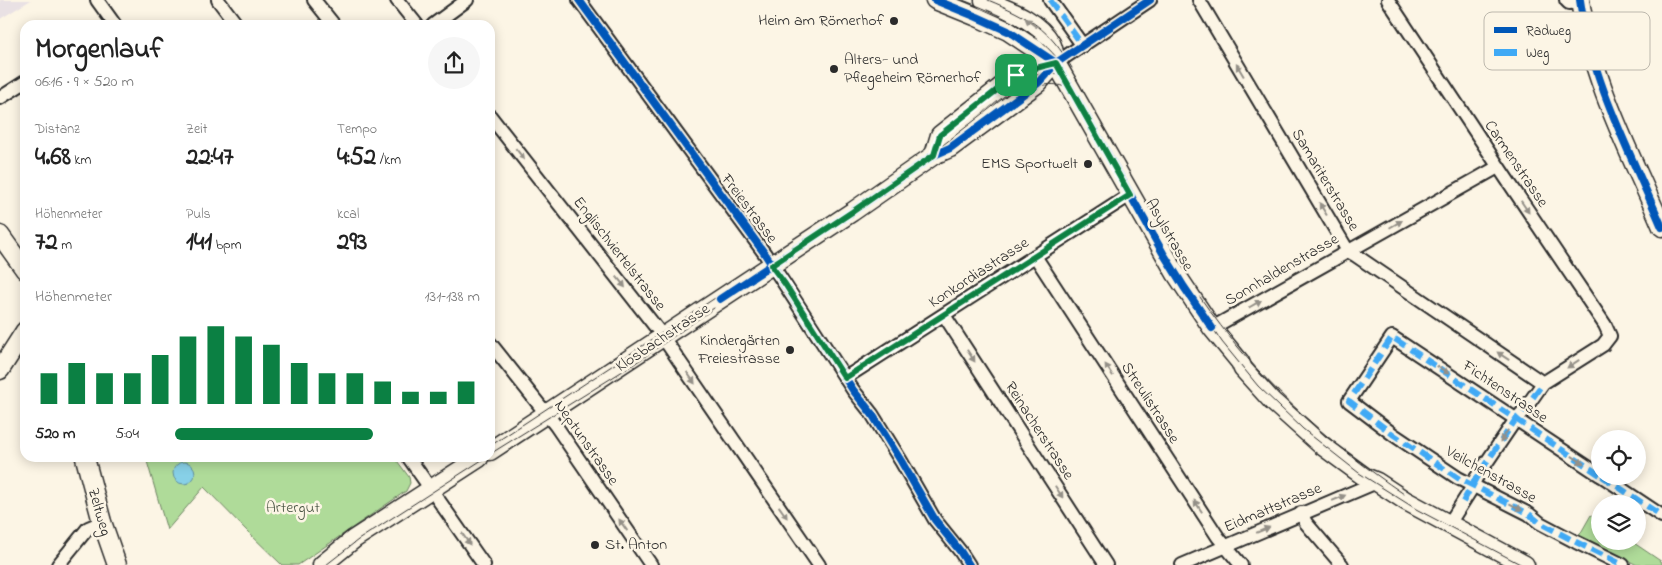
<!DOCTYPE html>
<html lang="de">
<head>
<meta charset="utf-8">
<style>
  :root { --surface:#fff; --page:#f6f6f6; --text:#222; --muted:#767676; --accent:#0b8043 }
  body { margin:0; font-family:"Indie Flower",sans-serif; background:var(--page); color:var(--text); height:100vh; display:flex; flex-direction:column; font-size:19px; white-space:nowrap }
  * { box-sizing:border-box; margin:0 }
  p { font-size:16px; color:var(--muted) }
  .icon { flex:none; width:28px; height:28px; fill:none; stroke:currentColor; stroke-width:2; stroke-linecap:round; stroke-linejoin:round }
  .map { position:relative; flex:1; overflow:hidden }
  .drawer { position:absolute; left:20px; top:20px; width:475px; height:442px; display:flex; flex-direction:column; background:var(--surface); border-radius:15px; box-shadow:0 2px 12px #0003 }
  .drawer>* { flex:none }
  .tools { position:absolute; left:1591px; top:430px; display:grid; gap:10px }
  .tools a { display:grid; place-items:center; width:55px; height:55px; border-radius:50%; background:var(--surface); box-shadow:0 2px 12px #0003; font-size:25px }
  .pin { position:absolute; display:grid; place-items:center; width:42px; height:42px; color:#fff; margin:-21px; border-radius:10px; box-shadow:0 2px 8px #0006 }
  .round { display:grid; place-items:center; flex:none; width:52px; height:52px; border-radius:26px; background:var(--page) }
  .head { display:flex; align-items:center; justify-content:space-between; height:85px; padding:0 15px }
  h1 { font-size:28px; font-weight:700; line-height:38px }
  .metrics { display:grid; grid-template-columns:repeat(3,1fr); gap:8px; height:85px; padding:5px 15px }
  .metrics div { display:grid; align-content:center }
  .metrics b { font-size:25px; font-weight:700 }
  .metrics small { font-size:14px; font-weight:400 }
  .metrics p { font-size:14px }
  .chart { height:140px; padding:10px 15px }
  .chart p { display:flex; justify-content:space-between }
  .chart svg { width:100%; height:90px; margin-top:5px; stroke:var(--accent); stroke-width:6 }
  ul { padding:0 15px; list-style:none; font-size:16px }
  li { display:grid; grid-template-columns:80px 60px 1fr; align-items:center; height:38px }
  li i { height:12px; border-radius:6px; background:var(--accent) }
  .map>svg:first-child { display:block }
  .built { fill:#e9e1e4 }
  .green { fill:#afdb99; stroke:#6d8362 }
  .water { fill:#87d0e7; stroke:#628e9c }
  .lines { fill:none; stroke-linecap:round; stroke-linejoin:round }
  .street-casing { stroke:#2b2b2b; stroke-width:16 }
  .secondary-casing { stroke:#2b2b2b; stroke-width:21 }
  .street { stroke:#fcf5e5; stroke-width:12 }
  .secondary { stroke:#fcf5e5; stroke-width:18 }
  .tram { stroke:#2b2b2b; stroke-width:1 }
  .quiet { stroke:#3fa9f5; stroke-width:6; stroke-dasharray:12 6; stroke-linecap:butt }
  .cycleway-casing { stroke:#fcf5e5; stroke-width:11 }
  .cycleway { stroke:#0057b8; stroke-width:8 }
  .oneway { fill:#949088 }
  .route-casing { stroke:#fff; stroke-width:10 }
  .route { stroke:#0b8043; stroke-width:6 }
  .poi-dot { fill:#2b2b2b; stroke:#fcf5e5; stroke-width:2 }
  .labels { text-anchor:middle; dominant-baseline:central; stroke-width:5; stroke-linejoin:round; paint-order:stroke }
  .poi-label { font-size:16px; fill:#2b2b2b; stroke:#fcf5e5; text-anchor:end }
  .street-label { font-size:16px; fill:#2b2b2b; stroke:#fcf5e5 }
  .park-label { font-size:16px; fill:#4c5746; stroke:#fcf5e5 }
  .key { fill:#fcf5e5; stroke:#bdb8ad; stroke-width:1 }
  .key-label { font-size:14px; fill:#2b2b2b }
</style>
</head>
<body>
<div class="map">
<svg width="1662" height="565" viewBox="0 0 1662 565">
  <rect width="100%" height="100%" fill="#fcf5e5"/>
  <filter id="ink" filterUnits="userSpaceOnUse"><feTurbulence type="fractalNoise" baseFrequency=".02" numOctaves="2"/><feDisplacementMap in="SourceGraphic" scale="10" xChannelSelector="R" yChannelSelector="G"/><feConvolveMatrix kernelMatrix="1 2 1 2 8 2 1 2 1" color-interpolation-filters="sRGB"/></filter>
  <g filter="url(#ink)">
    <path class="built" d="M0,0H31L0,19Z"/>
    <g class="green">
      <path d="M146,458H395L409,477L410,483L406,491L298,565H282L248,532L204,487L167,530Z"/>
      <path d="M1591,515L1600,521V541H1631L1662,562V565H1637L1579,536Z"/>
    </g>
    <circle class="water" cx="184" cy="473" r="11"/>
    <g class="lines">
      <defs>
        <g id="street">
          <path d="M97,0L115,25"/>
          <path d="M218,0L237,25"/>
          <path d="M314,0L334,25"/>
          <path d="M397,0L417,25"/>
          <path d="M579,0L765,254L853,390L872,414L901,461L935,520L960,551L969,565"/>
          <path d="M1050,0L1083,46"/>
          <path d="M1199,0L1348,251L1355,255L1543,383"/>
          <path d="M1388,0L1506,178L1605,325L1610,336L1603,345L1543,383L1522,413L1516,419L1476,478L1470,491L1449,524"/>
          <path d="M1566,0L1569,3L1580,2"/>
          <path d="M433,25L467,0"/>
          <path d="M1056,63L1150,0"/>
          <path d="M0,98L25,82"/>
          <path d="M490,116L658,330L819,565"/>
          <path d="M1035,256L1218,537L1241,565"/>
          <path d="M944,315L1106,565"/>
          <path d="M1212,328L1498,167"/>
          <path d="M490,343L556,426L651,565"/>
          <path d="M845,378L1130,195"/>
          <path d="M409,458L484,565"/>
          <path d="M1600,475L1392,337L1349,401L1394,435L1458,478L1529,514L1540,523L1576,542L1623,565"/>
          <path d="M1602,476L1662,516"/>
          <path d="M1301,513L1306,523L1342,565"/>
          <path d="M58,565L88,528L102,522"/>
          <path d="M1182,565L1377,482"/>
        </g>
        <g id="secondary">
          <path d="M935,0L977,17L1008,31L1056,63"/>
          <path d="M984,0C1008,10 1037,19 1051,43C1054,49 1055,57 1056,63L1176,274L1212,328L1240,362L1243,369L1272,401L1320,444L1365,477L1377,482L1406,501L1525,565"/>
          <path d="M1580,0C1591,80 1631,154 1662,227"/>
          <path d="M934,155L940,135L1016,75L1028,70L1056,63"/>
          <path d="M0,235L25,270"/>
          <path d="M0,370L25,331"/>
          <path d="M490,451L852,212L934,155L950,148L1038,83L1056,63"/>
          <path d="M85,458L102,522L117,565"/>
          <path d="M322,565L354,539L479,458"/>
        </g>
      </defs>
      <use href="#street" class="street-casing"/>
      <use href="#secondary" class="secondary-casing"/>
      <use href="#street" class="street"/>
      <use href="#secondary" class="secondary"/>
      <g class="tram">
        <path d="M963,0C998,14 1032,28 1057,58L1184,285L1222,342L1258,386L1303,429L1359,473L1416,509L1522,565"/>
        <path d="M988,0C1029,17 1049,28 1072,68"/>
        <path d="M954,145L1037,87C1052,82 1065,84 1077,95"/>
        <path d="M1200,297C1253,375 1325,441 1404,494"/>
        <path d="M490,446L893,181L930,155L1028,79C1042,71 1056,71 1071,79"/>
        <path d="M490,454L634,364L714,308"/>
        <path d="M326,565L358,540L485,458"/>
      </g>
      <g class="quiet">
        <path d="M1050,0L1083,46"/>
        <path d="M1600,475L1392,337L1349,401L1394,435L1458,478L1529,514L1540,523L1576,542L1623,565"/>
        <path d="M1602,476L1662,516"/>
        <path d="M1463,502L1476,478L1516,419L1522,413L1543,383"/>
      </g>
      <defs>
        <g id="cycleway">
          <path d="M579,0L765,254L853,390L872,414L901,461L935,520L960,551L969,565"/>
          <path d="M935,0L977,17L1008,31L1056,63L1163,253L1184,287L1212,328"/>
          <path d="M1580,0C1591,80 1631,154 1662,227"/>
          <path d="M720,299L852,212L934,155L950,148L1038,83L1056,63L1150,0"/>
        </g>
      </defs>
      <use href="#cycleway" class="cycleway-casing"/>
      <use href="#cycleway" class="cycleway"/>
    </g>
    <defs><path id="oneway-solid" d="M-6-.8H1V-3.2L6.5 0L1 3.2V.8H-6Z" transform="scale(1.25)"/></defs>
    <g class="oneway">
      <use href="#oneway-solid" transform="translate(1031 23) rotate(-143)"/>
      <use href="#oneway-solid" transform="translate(1240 70) rotate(-121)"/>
      <use href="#oneway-solid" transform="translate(520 154) rotate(52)"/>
      <use href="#oneway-solid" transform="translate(1525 207) rotate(56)"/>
      <use href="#oneway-solid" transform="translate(1323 209) rotate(-121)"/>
      <use href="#oneway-solid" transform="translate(1396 224) rotate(-30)"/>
      <use href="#oneway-solid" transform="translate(621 282) rotate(52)"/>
      <use href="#oneway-solid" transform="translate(1255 304) rotate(-30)"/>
      <use href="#oneway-solid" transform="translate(971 356) rotate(57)"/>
      <use href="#oneway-solid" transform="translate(1503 356) rotate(-146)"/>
      <use href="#oneway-solid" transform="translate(1573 364) rotate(147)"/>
      <use href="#oneway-solid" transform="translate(1109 370) rotate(-123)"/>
      <use href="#oneway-solid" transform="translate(1443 370) rotate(33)"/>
      <use href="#oneway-solid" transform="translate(691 378) rotate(55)"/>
      <use href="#oneway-solid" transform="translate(1504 436) rotate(124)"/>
      <use href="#oneway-solid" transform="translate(1578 460) rotate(34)"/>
      <use href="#oneway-solid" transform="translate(1059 492) rotate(57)"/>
      <use href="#oneway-solid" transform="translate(1339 498) rotate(-23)"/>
      <use href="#oneway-solid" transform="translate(1198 506) rotate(-123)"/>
      <use href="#oneway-solid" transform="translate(1516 507) rotate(28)"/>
      <use href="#oneway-solid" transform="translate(783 512) rotate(55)"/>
      <use href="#oneway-solid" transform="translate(623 525) rotate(-125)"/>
      <use href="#oneway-solid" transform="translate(1263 530) rotate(-23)"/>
      <use href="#oneway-solid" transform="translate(466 539) rotate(55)"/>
    </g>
  </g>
  <g class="lines" filter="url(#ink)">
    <defs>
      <path id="route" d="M1056,63L1130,195L845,378L785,284L773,268L772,265L852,212L934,155L940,135L1016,75L1028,70Z"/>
    </defs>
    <use href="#route" class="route-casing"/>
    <use href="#route" class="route"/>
  </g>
  <g class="poi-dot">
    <circle cx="894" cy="21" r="5"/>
    <circle cx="834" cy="69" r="5"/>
    <circle cx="1088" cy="164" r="5"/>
    <circle cx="790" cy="350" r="5"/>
    <circle cx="595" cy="545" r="5"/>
  </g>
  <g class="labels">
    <g class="poi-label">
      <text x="884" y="21">Heim am Römerhof</text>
      <text x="844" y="60" text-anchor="start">Alters- und<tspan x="844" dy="18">Pflegeheim Römerhof</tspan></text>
      <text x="1078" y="164">EMS Sportwelt</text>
      <text x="780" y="341">Kindergärten<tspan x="780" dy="18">Freiestrasse</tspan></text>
      <text x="605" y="545" text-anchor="start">St. Anton</text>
    </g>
    <g class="street-label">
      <text transform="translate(1516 164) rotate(56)">Carmenstrasse</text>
      <text transform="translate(1325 180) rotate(59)">Samariterstrasse</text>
      <text transform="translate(749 209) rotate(53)">Freiestrasse</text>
      <text transform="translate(1169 235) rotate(60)">Asylstrasse</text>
      <text transform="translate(619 254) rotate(52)">Englischviertelstrasse</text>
      <text transform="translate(1282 270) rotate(-30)">Sonnhaldenstrasse</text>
      <text transform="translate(979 273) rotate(-33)">Konkordiastrasse</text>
      <text transform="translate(663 338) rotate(-34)">Klosbachstrasse</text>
      <text transform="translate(1505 392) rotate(34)">Fichtenstrasse</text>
      <text transform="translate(1150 403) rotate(57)">Streulistrasse</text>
      <text transform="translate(1039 431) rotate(57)">Reinacherstrasse</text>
      <text transform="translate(586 443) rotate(55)">Neptunstrasse</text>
      <text transform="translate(1491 475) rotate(29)">Veilchenstrasse</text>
      <text transform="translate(1273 508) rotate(-23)">Eidmattstrasse</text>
      <text transform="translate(99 512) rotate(74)">Zeltweg</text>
    </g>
    <g class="park-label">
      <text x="293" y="508">Artergut</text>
    </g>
  </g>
  <rect x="1484" y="12" width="166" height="58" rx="8" class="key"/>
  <rect x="1494" y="27" width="23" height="6" fill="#0057b8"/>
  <rect x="1494" y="49" width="23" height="7" fill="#3fa9f5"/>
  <g class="key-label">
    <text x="1526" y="35">Radweg</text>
    <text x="1526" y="57">Weg</text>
  </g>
</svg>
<div class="tools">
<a><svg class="icon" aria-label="locate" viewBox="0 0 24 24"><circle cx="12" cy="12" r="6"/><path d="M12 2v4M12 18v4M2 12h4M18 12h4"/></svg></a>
<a><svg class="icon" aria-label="layers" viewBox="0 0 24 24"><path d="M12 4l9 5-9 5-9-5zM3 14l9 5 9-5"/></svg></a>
</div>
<div class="pin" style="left:1016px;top:75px;background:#1e9e55"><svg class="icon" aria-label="arrive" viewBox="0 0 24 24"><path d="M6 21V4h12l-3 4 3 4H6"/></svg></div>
<section class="drawer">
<div class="head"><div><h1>Morgenlauf</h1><p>06:16 · 9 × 520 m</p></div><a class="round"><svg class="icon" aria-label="share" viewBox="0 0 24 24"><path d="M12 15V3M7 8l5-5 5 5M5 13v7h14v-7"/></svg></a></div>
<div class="metrics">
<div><p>Distanz</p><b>4.68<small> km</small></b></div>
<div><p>Zeit</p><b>22:47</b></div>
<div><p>Tempo</p><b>4:52<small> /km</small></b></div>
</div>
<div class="metrics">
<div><p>Höhenmeter</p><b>72<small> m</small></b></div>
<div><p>Puls</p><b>141<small> bpm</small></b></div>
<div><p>kcal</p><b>293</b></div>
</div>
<div class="chart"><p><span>Höhenmeter</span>131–138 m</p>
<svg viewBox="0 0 160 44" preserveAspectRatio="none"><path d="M5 44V29M15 44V24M25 44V29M35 44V29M45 44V20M55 44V11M65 44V6M75 44V11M85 44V15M95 44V24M105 44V29M115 44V29M125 44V33M135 44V38M145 44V38M155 44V33"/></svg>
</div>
<ul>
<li><b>520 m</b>5:04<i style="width:65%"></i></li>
</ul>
</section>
</div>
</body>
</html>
